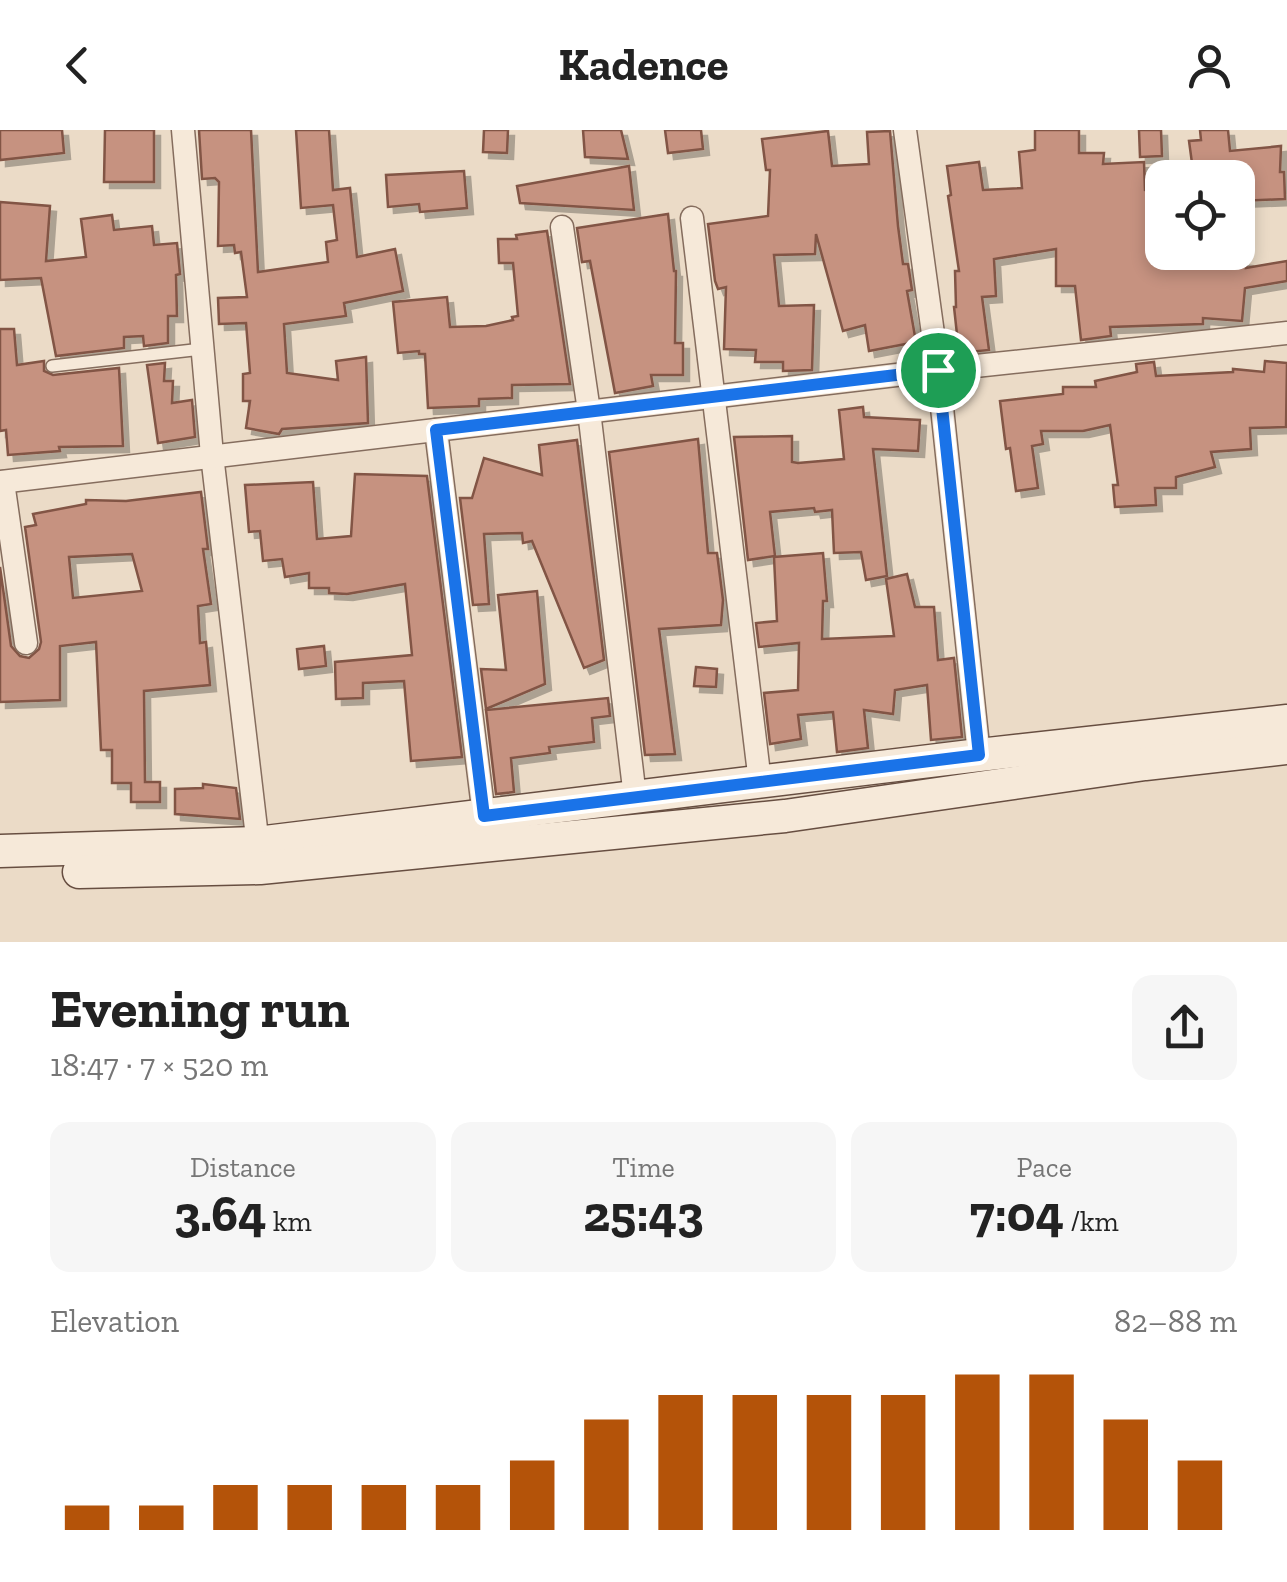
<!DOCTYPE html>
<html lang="en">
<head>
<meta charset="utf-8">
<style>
  :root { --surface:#fff; --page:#f6f6f6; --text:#222; --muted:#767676; --accent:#b45309 }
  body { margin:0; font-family:"Zilla Slab",serif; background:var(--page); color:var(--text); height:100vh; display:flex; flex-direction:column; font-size:38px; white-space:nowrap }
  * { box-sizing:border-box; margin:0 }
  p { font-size:32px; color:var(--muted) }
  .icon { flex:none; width:55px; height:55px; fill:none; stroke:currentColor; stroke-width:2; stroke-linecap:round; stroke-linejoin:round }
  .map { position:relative; height:812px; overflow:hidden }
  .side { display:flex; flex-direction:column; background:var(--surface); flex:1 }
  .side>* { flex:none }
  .fabs { position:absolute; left:1145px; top:30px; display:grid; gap:20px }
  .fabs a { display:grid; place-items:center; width:110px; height:110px; border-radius:20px; background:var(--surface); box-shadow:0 5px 15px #0003; font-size:50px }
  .pin { position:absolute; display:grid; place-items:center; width:85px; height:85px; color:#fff; margin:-42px; border:5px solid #fff; border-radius:50%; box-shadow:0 2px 10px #0007 }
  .round { display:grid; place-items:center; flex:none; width:105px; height:105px; border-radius:20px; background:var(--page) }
  .summary { display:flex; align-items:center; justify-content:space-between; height:170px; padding:0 50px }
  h1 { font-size:55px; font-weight:700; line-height:75px }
  .stats { display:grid; grid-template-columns:repeat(3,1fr); gap:15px; height:170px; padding:10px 50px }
  .stats div { display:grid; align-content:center; border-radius:20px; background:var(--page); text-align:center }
  .stats b { font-size:50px; font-weight:700 }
  .stats small { font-size:28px; font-weight:400 }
  .stats p { font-size:28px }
  .chart { height:280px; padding:20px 50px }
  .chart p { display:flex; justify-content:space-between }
  .chart svg { width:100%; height:180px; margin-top:10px; stroke:var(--accent); stroke-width:6 }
  header { display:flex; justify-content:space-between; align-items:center; height:130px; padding:0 50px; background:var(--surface); font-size:45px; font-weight:700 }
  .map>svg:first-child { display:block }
  .building { fill:#c69280; stroke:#825445; stroke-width:2.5; fill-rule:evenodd; filter:url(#shadow) }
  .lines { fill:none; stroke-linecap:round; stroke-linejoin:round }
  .lane-casing { stroke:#856d5e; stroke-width:14 }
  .street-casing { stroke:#856d5e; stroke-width:25 }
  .secondary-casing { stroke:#674e41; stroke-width:35 }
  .lane { stroke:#f6e9d9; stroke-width:11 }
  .street { stroke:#f6e9d9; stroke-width:22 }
  .secondary { stroke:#f6e9d9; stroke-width:32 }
  .route-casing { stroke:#fff; stroke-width:20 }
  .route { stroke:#1a73e8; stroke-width:12 }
</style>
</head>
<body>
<header><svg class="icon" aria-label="back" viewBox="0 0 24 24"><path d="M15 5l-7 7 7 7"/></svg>Kadence<svg class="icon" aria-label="person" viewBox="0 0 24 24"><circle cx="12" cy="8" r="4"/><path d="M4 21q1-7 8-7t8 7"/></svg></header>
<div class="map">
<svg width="1287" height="812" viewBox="0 0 1287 812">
  <defs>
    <filter id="shadow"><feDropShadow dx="6" dy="6" stdDeviation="0" flood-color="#0004"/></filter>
  </defs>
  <rect width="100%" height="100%" fill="#ebdbc7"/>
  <g class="building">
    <path d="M0,0H62L64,23L0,30Z"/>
    <path d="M105,0H154V52H104Z"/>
    <path d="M199,0H251L258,142L328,132L326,112L337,110L333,75L301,78L296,0H329L333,60L350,58L357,127L395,119L403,161L344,173L346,186L284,194L287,243L338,250L336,231L366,227L368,293L282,299L279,304L246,298L250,271H243V244L250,243L246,193L219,194L218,168L247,167L241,122L235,123L234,115L218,116L219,52L215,48L202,49Z"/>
    <path d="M484,0H508L507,23L483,22Z"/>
    <path d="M583,0H621L628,29L585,27Z"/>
    <path d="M665,0H701L703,19L668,23Z"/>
    <path d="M1035,0H1079V23H1104L1103,34L1144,32L1145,60L1162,64V122L1247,130L1246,138L1287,131V151L1245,158L1242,191L1203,188V194L1110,197L1111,206L1081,210L1075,156H1056V119L994,129L996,166L982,167L989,220L959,223L954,177H956L955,141H959L948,66L951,65L947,36L979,32L983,60L1022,58L1019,22L1035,20Z"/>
    <path d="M1139,0H1161L1162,26L1140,27Z"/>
    <path d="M1200,0H1228L1230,21L1281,16L1280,42H1284L1285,69L1238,71V48H1194L1189,11L1201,10Z"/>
    <path d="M828,1L832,36L869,34L867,2L890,1L898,96L903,134H908L912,160L907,161L916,212L869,221L865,195L843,201L816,104L815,124L774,125L779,176L814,175L812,240L783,241V232H755L756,220L724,219L726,157L718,159L715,151L708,94L768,86L770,40H766L762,9Z"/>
    <path d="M629,36L634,80L520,73L517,56Z"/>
    <path d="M464,41L467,78L420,82L419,74L388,77L386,45Z"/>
    <path d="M0,72L50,76L46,131L86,127L81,89L112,85L114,100L152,96L154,115L177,113L180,144L176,145L177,186H168V213L144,216L143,206L124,207V218L56,226L41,148L0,150Z"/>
    <path d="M668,84L674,141H676L675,213H683V245H651L653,256L615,263L590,131L582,132L577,98Z"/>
    <path d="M547,101L570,254L512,255V268L479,269V276L428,278L425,224H419V221L398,223L393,172L447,167L450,197L486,196L513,190L512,187L518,186L513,133H499L498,109H517L516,105Z"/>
    <path d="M0,199H14L17,235L44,231V241L53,245L119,238L123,316L59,317L60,321L8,325L6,300L0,301Z"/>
    <path d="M1265,231L1287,233L1286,297L1250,298L1251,319L1211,322L1215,337L1176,347V358H1155L1156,375L1115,377L1113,355H1118L1110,295L1083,301H1041L1043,314L1032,316L1038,358L1016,361L1010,318L1006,319L1000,271L1063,264V257H1096L1095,251L1137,242L1136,234L1154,232L1156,246L1233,242V239L1264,242Z"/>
    <path d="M165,233L164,251H173L172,273L192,270L195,307L158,313L147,235Z"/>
    <path d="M863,277L864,287L920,290L918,321L873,319L887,446L866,450L861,422L834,423L832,380L815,382L814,378L770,382L775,426L748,430L734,307L792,306V332L798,333L844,329L839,280Z"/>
    <path d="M698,309L708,423H717L723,470L721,495L659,499L675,624L645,625L609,322Z"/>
    <path d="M577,310L604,530L584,538L532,411L523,413L522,403L484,404L489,474L473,475L460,368H472L484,328L542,345L539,315Z"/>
    <path d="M355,344L427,346L462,627L411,631L404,551L363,553V568L336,569L335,532L412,525L405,454L347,464L329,463V458H309V443L285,447L282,429L263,431L260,401L249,402L245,355L313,352L317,409L351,406Z"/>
    <path d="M201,362L208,419H203L211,474L198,476L200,513L206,512L210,555L144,561L145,652H160V672H131V653H112V620H101L96,512L60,516V570L0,572V437L11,516L20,526L29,528L39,519L41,512L25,397L36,395L33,384L86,374V370L126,371ZM132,424L142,461L73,468L69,427Z"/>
    <path d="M823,423L827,471H823L822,509L894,506L886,449L907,444L915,477H934L938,530L954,528L962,607L931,610L927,555L895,560L893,584L864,580L868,618L837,622L833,582L798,585L801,609L770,614L764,563L798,560L799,513L759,517L756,493L777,491L774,427Z"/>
    <path d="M537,461L545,554L486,579L481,539L506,540L498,465Z"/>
    <path d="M324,516L326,536L299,539L297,519Z"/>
    <path d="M696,537L717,539L716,557L694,556Z"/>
    <path d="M608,568L610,586L592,588L594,612L549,617L550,623L511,628L514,662L496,664L486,580Z"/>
    <path d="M203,654L236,658L240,689L175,684V659L203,658Z"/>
  </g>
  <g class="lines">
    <defs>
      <path id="lane" d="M52,236L202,219"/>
      <g id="street">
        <path d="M183,0L212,325L259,724"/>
        <path d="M905,0L938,240L979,625"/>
        <path d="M692,88L760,652"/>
        <path d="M562,97L589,281L635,667"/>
        <path d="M436,300L484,686"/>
        <path d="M0,352L938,240L1287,203"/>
        <path d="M3,352L26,513"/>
      </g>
      <g id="secondary">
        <path d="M0,721L257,713L979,625L1287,591"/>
        <path d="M79,742L260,738L785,686L1145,634L1287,618"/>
      </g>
    </defs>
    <use href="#lane" class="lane-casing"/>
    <use href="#street" class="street-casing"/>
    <use href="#secondary" class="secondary-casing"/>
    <use href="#lane" class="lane"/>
    <use href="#street" class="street"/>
    <use href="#secondary" class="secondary"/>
  </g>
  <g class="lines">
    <defs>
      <path id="route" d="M938,240L979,625L484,686L436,300Z"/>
    </defs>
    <use href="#route" class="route-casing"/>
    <use href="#route" class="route"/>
  </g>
</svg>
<div class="fabs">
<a><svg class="icon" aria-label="locate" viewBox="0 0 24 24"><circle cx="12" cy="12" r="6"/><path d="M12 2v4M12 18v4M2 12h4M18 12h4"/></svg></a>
</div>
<div class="pin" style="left:938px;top:240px;background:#1e9e55"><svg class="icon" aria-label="arrive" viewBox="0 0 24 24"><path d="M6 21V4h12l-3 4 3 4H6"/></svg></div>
</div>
<section class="side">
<div class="summary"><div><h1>Evening run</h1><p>18:47 · 7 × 520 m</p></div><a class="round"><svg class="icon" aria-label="share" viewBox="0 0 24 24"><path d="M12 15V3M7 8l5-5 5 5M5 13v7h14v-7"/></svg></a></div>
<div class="stats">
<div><p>Distance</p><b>3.64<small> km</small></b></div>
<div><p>Time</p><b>25:43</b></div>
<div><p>Pace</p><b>7:04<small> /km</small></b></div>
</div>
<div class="chart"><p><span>Elevation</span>82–88 m</p>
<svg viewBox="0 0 160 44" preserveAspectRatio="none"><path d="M5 44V38M15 44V38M25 44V33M35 44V33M45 44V33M55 44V33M65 44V27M75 44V17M85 44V11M95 44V11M105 44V11M115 44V11M125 44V6M135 44V6M145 44V17M155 44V27"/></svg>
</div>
</section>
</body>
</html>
